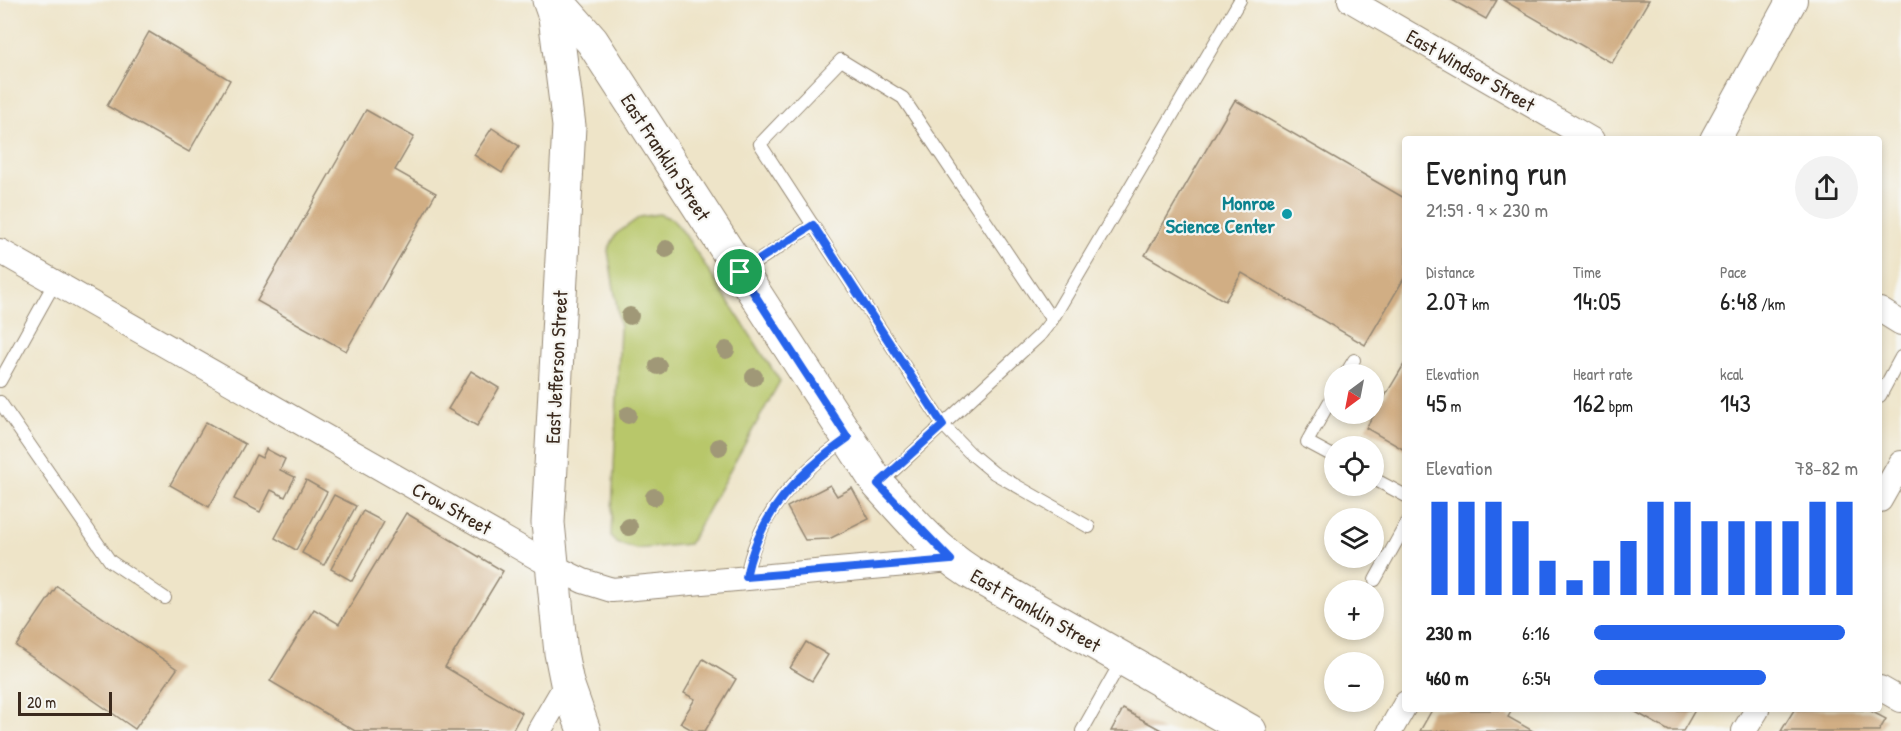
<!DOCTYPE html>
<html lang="en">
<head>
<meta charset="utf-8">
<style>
  :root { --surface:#fff; --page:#f2f2f2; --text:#222; --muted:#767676; --accent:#2563eb }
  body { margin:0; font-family:"Patrick Hand",sans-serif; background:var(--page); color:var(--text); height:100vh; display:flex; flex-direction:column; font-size:22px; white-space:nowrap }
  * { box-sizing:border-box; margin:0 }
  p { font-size:20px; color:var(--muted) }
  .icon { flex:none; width:33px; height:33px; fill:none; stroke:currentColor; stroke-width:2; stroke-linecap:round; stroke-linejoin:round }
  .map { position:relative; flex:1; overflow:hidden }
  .side { position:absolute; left:1402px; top:136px; width:480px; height:576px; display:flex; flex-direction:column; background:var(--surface); border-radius:6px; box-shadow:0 3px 9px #0003 }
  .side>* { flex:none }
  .needle { width:39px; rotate:212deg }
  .buttons { position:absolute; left:1324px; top:364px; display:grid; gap:12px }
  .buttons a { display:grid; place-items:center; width:60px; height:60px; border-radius:50%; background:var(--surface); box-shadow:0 3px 9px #0003; font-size:30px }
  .scale { position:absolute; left:18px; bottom:15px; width:94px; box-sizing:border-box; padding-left:6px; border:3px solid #3b2a1e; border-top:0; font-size:16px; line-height:21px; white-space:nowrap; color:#3b2a1e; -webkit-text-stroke:4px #f6f6f2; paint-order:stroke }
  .pin { position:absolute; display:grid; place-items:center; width:51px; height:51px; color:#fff; margin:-26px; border:3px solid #fff; border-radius:50%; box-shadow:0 2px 6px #0007 }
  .round { display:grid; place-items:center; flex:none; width:63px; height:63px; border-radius:32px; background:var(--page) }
  .summary { display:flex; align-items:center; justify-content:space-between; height:102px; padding:0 24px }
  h1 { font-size:33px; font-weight:600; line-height:45px }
  .figures { display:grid; grid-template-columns:repeat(3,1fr); gap:9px; height:102px; padding:6px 24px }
  .figures div { display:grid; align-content:center }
  .figures b { font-size:26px; font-weight:600 }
  .figures small { font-size:16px; font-weight:400 }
  .figures p { font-size:16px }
  .chart { height:168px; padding:12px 24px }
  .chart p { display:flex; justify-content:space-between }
  .chart svg { width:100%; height:108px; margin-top:6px; stroke:var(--accent); stroke-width:6 }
  ul { padding:0 24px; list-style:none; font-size:20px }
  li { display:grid; grid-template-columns:96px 72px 1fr; align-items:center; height:45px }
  li i { height:15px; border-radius:8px; background:var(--accent) }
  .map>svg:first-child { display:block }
  .green { fill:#b8c76a; stroke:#7a7844; stroke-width:1.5 }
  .building { fill:#d1ae84 }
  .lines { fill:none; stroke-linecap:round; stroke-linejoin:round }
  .service-casing { stroke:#948773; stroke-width:14 }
  .minor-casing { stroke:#948773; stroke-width:26 }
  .tertiary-casing { stroke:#948773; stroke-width:32 }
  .secondary-casing { stroke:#948773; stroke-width:35 }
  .service { stroke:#fff; stroke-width:12 }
  .minor { stroke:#fff; stroke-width:24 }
  .tertiary { stroke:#fff; stroke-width:30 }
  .secondary { stroke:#fff; stroke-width:33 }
  .tree { fill:#a09877 }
  .route-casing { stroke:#fff; stroke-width:12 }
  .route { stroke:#2563eb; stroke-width:8 }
  .culture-dot { fill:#0f9aa8; stroke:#f6f6f2; stroke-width:2 }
  .labels { text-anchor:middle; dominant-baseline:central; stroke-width:4.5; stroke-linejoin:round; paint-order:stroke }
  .street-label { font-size:20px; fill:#3b2a1e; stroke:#f6f6f2 }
  .culture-label { font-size:20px; font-weight:bold; fill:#0d838f; stroke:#f6f6f2; text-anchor:end }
</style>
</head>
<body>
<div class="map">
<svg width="1901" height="731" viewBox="0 0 1901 731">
  <rect width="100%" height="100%" fill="#f6f6f2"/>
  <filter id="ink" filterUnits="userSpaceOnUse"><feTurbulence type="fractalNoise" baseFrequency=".0167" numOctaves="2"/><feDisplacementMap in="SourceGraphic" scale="12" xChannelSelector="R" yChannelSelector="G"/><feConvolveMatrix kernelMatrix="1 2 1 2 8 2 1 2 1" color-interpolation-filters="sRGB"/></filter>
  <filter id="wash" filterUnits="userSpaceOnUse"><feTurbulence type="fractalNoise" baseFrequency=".008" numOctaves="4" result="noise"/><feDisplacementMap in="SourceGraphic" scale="24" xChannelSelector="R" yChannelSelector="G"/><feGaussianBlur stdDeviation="1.35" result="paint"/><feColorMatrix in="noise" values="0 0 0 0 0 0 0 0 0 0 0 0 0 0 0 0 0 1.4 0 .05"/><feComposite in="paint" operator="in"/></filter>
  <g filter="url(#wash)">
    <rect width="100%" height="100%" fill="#eee4c8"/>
    <path class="green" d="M659,214L672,219L684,233L780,381L689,544L636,549L616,543L611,536L620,327L608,250L616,234L640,217Z"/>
    <g id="blocks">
      <g class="building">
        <path d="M1452,0H1497L1486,19Z"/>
        <path d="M1503,0H1649L1612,63Z"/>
        <path d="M149,32L230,80L189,152L107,106Z"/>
        <path d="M1235,100L1406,199V275L1365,345L1242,273L1225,301L1145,255Z"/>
        <path d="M366,110L414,137L395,170L436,193L346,351L257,301Z"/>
        <path d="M492,128L519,146L502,173L474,155Z"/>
        <path d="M1406,361V451L1366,428Z"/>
        <path d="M471,371L499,388L477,426L448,409Z"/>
        <path d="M206,422L245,444L209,507L170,485Z"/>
        <path d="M266,449L285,459L280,470L295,477L285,497L271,490L260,512L234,499L256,455L262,458Z"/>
        <path d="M306,480L327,492L296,550L275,538Z"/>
        <path d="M830,485L837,496L852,488L869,519L829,539L805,540L787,507Z"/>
        <path d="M334,495L356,506L324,565L302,553Z"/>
        <path d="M363,511L384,522L352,581L331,569Z"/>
        <path d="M406,513L503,571L445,667L522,713L512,731H355L270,681L314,609L339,624Z"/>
        <path d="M57,586L177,669L135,729L16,646Z"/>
        <path d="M806,642L828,655L812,681L790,668Z"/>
        <path d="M703,659L736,679L705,731H694L680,723L695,699L684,693Z"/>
        <path d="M1123,709L1163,731H1111Z"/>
        <path d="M1432,710H1512L1508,717L1533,731H1420Z"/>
        <path d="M1632,710H1695L1683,731H1669Z"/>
        <path d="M1794,710H1869L1886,719L1879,731H1781Z"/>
      </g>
    </g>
  </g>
  <g filter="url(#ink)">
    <use href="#blocks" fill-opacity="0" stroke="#948773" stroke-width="1.5"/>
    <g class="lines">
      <defs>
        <g id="service">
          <path d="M741,272L813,225"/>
          <path d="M1052,320L903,98L841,60L760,144L943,425L969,452L994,473L1089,527"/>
          <path d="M1345,375L1354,360"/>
          <path d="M0,381L55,282"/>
          <path d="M1335,392L1307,442L1335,457"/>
          <path d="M1880,396L1901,357"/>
          <path d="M0,402L110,561L165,598"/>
          <path d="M1374,479L1406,496"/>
          <path d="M880,483L1040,335L1052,320L1240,0"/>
          <path d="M746,577C758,514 796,474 847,439"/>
          <path d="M1375,580L1406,524"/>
          <path d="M1082,731L1122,660"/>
        </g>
        <g id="minor">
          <path d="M1350,0L1592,140"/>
          <path d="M0,251L552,566L583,581L612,590L951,560"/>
          <path d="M1880,310L1901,323"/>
          <path d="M1880,500L1901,463"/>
          <path d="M1880,688L1901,700"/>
          <path d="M539,731L567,683"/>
          <path d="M1390,731L1406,703"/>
          <path d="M1744,731L1757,710"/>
        </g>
        <path id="tertiary" d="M1715,140L1792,0"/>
        <g id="secondary">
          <path d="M549,0L555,17L569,126L548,523L561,653L567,683L584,731"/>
          <path d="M556,0L592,41L878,484C907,516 934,549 970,572L1250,731"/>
        </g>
      </defs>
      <use href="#service" class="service-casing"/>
      <use href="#minor" class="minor-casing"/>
      <use href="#tertiary" class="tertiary-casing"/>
      <use href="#secondary" class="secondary-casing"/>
      <use href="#service" class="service"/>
      <use href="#minor" class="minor"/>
      <use href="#tertiary" class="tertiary"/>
      <use href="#secondary" class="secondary"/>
    </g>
    <g class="tree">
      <circle cx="666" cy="249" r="9"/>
      <circle cx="630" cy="316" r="9"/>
      <circle cx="726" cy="350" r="9"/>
      <circle cx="658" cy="366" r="9"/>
      <circle cx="754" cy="377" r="9"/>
      <circle cx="628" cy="415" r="9"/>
      <circle cx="719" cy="447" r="9"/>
      <circle cx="654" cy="497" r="9"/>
      <circle cx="629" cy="527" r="9"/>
    </g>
  </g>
  <g class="lines" filter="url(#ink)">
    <defs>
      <path id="route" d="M813,225L943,425L878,484L951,560L746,577C759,513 797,474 848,438L740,272Z"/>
    </defs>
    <use href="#route" class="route-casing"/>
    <use href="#route" class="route"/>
  </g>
  <circle class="culture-dot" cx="1287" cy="214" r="6"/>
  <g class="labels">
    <g class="street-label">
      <text transform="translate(1471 70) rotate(30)">East Windsor Street</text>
      <text transform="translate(666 157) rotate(57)">East Franklin Street</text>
      <text transform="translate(556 367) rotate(-87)">East Jefferson Street</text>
      <text transform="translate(452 508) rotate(29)">Crow Street</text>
      <text transform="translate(1036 610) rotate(30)">East Franklin Street</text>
    </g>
    <g class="culture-label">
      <text x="1275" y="202">Monroe<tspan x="1275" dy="23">Science Center</tspan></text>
    </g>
  </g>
</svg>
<div class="buttons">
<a><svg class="needle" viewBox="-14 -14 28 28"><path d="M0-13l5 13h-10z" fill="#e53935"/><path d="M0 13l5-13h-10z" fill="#767676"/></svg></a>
<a><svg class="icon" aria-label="locate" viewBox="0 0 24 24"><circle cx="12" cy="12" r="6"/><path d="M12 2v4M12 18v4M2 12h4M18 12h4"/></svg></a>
<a><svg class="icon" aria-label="layers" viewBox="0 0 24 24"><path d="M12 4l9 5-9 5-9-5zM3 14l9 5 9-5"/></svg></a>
<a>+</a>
<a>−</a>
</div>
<div class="scale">20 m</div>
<div class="pin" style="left:740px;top:272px;background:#1e9e55"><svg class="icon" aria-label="arrive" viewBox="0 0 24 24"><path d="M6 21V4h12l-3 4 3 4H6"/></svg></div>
<section class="side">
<div class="summary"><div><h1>Evening run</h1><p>21:59 · 9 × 230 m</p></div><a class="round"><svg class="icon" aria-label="share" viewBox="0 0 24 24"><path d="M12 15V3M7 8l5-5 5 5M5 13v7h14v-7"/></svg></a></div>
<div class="figures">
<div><p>Distance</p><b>2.07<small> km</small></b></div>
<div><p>Time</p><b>14:05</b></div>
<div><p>Pace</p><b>6:48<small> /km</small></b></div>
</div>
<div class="figures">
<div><p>Elevation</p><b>45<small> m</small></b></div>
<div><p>Heart rate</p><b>162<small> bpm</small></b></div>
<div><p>kcal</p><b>143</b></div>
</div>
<div class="chart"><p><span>Elevation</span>78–82 m</p>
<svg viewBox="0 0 160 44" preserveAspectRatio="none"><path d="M5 44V6M15 44V6M25 44V6M35 44V14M45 44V30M55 44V38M65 44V30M75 44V22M85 44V6M95 44V6M105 44V14M115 44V14M125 44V14M135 44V14M145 44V6M155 44V6"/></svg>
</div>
<ul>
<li><b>230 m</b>6:16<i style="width:95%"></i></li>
<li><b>460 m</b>6:54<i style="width:65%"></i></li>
</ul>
</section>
</div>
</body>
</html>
